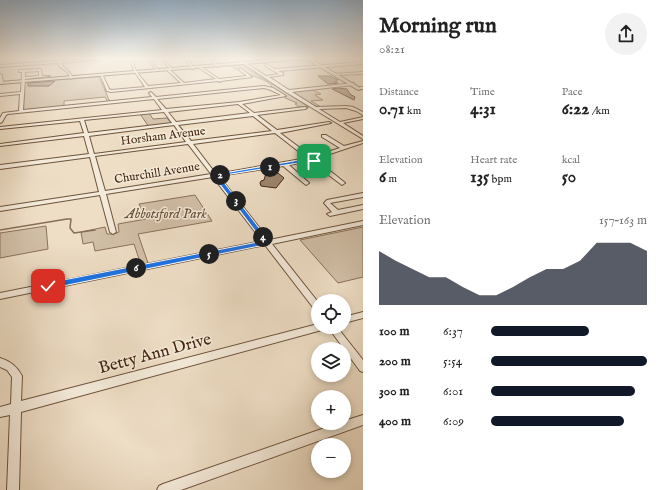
<!DOCTYPE html>
<html lang="en">
<head>
<meta charset="utf-8">
<style>
  :root { --surface:#fff; --page:#f2f2f2; --text:#222; --muted:#767676; --accent:#111827 }
  body { margin:0; font-family:"IM FELL English",serif; background:var(--page); color:var(--text); height:100vh; display:flex; flex-direction:column; font-size:15px; white-space:nowrap }
  * { box-sizing:border-box; margin:0 }
  p { font-size:13px; color:var(--muted) }
  .icon { flex:none; width:22px; height:22px; fill:none; stroke:currentColor; stroke-width:2; stroke-linecap:round; stroke-linejoin:round }
  .map { position:relative; flex:1; overflow:hidden }
  .panel { display:flex; flex-direction:column; background:var(--surface); width:300px }
  .panel>* { flex:none }
  .tools { position:absolute; left:311px; top:294px; display:grid; gap:8px }
  .tools a { display:grid; place-items:center; width:40px; height:40px; border-radius:50%; background:var(--surface); box-shadow:0 2px 6px #0003; font-size:20px }
  .pin { position:absolute; display:grid; place-items:center; width:34px; height:34px; color:#fff; margin:-17px; border-radius:8px; box-shadow:0 2px 6px #0006 }
  .km { position:absolute; width:20px; height:20px; margin:-10px; border-radius:50%; background:#222; color:#fff; font-size:11px; line-height:20px; text-align:center }
  .round { display:grid; place-items:center; flex:none; width:42px; height:42px; border-radius:21px; background:var(--page) }
  .overview { display:flex; align-items:center; justify-content:space-between; height:68px; padding:0 16px }
  h1 { font-size:22px; font-weight:700; line-height:30px }
  .metrics { display:grid; grid-template-columns:repeat(3,1fr); gap:6px; height:68px; padding:4px 16px }
  .metrics div { display:grid; align-content:center }
  .metrics b { font-size:17px; font-weight:700 }
  .metrics small { font-size:11px; font-weight:400 }
  .metrics p { font-size:11px }
  .chart { height:112px; padding:8px 16px }
  .chart p { display:flex; justify-content:space-between }
  .chart svg { width:100%; height:72px; margin-top:4px; fill:var(--accent); opacity:.7 }
  ul { padding:0 16px; list-style:none; font-size:13px }
  li { display:grid; grid-template-columns:64px 48px 1fr; align-items:center; height:30px }
  li i { height:10px; border-radius:5px; background:var(--accent) }
  main { display:flex; flex:1; min-height:0 }
  .map>svg:first-child { display:block }
  .green { fill:#d1bfa7; stroke:#8a725a }
  .lines { fill:none; stroke-linecap:round; stroke-linejoin:round }
  .stream { stroke:#876e57; stroke-width:1.5 }
  .building { fill:#9c856e; stroke:#43250e }
  .minor-casing { stroke:#6e533c; stroke-width:2 }
  .major-casing { stroke:#43250e; stroke-width:2 }
  .minor { fill:#f4eada; fill-rule:evenodd }
  .major { fill:#eedec6; fill-rule:evenodd }
  .route { fill:#1a73e8; stroke:#fff }
  .labels { text-anchor:middle; dominant-baseline:central; stroke-width:3; stroke-linejoin:round; paint-order:stroke }
  .far-street-label { font-size:12px; fill:#43250e; stroke:#f4eada }
  .park-label { font-size:14px; font-style:italic; fill:#664c34; stroke:#f4eada }
  .near-street-label { font-size:17px; fill:#43250e; stroke:#f4eada }
</style>
</head>
<body>
<main>
<div class="map">
<svg width="363" height="490" viewBox="0 0 363 490">
  <rect width="100%" height="100%" fill="#eedec6"/>
  <filter id="stains"><feTurbulence type="fractalNoise" baseFrequency=".005" numOctaves="4"/><feColorMatrix values="0 0 0 0 .2 0 0 0 0 .09 0 0 0 0 .02 0 0 0 .5 -.17"/></filter>
  <radialGradient id="worn" r=".72"><stop offset=".6" stop-color="#630" stop-opacity="0"/><stop offset="1" stop-color="#630" stop-opacity=".3"/></radialGradient>
  <g class="green">
    <path d="M242,65L309,107H299L295,104L297,103L285,98V95L271,87L272,86C266,79 251,76 242,71L243,69H236L231,66Z"/>
    <path d="M99,77L110,102H108L105,97L64,101V106L23,110L25,82Z"/>
    <path d="M311,89L321,94L315,95L323,100L311,101L321,107L315,106L292,92Z"/>
    <path d="M149,113L153,119L167,118L172,124L149,127L140,114Z"/>
    <path d="M195,195L212,221L138,234L148,263L141,265L134,244L95,251L93,242L83,244L81,232L105,227L107,234H114L119,232L118,224L146,219L139,204Z"/>
    <path d="M46,226L48,249L0,258V233Z"/>
    <path d="M363,227V277L338,283L300,240Z"/>
  </g>
  <g class="lines">
    <path class="stream" d="M0,230L67,219H71L70,228L74,233L95,230"/>
  </g>
  <g class="building">
    <path d="M318,76H330L338,80L335,82L338,83L328,84Z"/>
    <path d="M55,81L49,86H28V83Z"/>
    <path d="M338,88L347,89L350,94L355,97L354,100L332,89Z"/>
    <path d="M266,173H278L284,178L276,188L261,186L260,183L261,181L264,180Z"/>
  </g>
  <g class="lines">
    <defs>
      <g id="minor">
        <path d="M58,58H60L61,61L114,58L61,63C63,68 70,71 73,78L71,79L68,73L59,66L58,63L0,67V65L58,61Z"/>
        <path d="M130,58H132L136,71L148,86L181,83L168,71V69H170L164,62L165,61L172,69L170,70L184,83L216,79L199,68L200,66L219,79L247,76L239,70L240,68L252,77L221,81L220,82L218,81L111,92L107,91L100,74H102L109,89L111,90L145,87L134,71Z"/>
        <path d="M185,58H188L194,69H192Z"/>
        <path d="M210,58H213L219,67H217Z"/>
        <path d="M235,58H238L266,76L279,74L265,66L266,64L275,69L363,62V64L278,71L283,73V75L269,77L289,90L354,83L353,85L292,92L316,107L346,106L353,107L363,112V115L356,111L346,108L319,109L340,122L363,117V119L343,123L363,136V139L286,92Z"/>
        <path d="M150,62H152L159,71H157Z"/>
        <path d="M40,69L41,70L42,76H50L25,79L23,110L152,97L149,93L151,92L156,97L264,86L273,88L286,96L242,104L254,113L305,107L307,108L305,109L257,115L277,130L329,122L331,123L280,133L312,157L340,148L322,137V135H326L344,146L363,141V143L315,159L344,182L345,183L342,185L310,161L289,165L308,182L309,183L306,185L283,166L219,176L269,240L363,221V225L272,244L318,302V311L315,310L265,245L0,299V293L262,241L213,177L106,194L116,232L113,234L110,232L100,195L0,211V207L99,192L90,157L0,169V165L89,154L84,136L0,146V144L84,133L80,121L0,129V127L162,110L154,99L8,114L6,115L2,122L0,123V118L3,113L19,111L20,94L0,96V94L21,92L22,72H19V70ZM39,71V76L25,77V72ZM264,88L271,90L281,95L239,102L166,109L157,99ZM238,104L250,113L176,122L168,112ZM164,112L172,123L88,133L84,120ZM253,116L272,131L191,141L178,125ZM174,125L186,142L94,154L89,136ZM275,133L307,158L216,174L193,144ZM188,144L211,174L105,191L95,156Z"/>
        <path d="M363,72V74L334,75L332,74Z"/>
        <path d="M0,74L2,75L3,84L0,83Z"/>
        <path d="M360,87H363V89H359Z"/>
        <path d="M363,193V197L330,203L338,210L363,205V209L330,216L327,214L332,212L324,203L327,200Z"/>
        <path d="M363,312V318L344,323V317Z"/>
        <path d="M318,324V327H323L322,330L21,412L19,490H7L10,415L0,417V407L11,404L12,377L7,370L0,367V358C10,361 17,366 22,376L21,401Z"/>
        <path d="M328,327H337L363,360V372L360,371Z"/>
        <path d="M363,415V425L181,490H157L159,486L163,484L339,423H344V421Z"/>
      </g>
      <path id="major" d="M291,58H310L362,89L358,90L306,59L0,84V82Z"/>
    </defs>
    <use href="#minor" class="minor-casing"/>
    <use href="#major" class="major-casing"/>
    <use href="#minor" class="minor"/>
    <use href="#major" class="major"/>
  </g>
  <linearGradient id="sky" x2="0" y2="1"><stop stop-color="#93acc1"/><stop offset="0.46" stop-color="#f7f0e5"/><stop offset="1" stop-color="#f7f0e5" stop-opacity="0"/></linearGradient>
  <rect width="363" height="127" fill="url(#sky)"/>
  <path class="route" d="M311,158L315,160V162L310,161L219,176L269,241V244L48,289L45,286L48,283L263,241L213,175Z"/>
  <g class="labels">
    <g class="far-street-label">
      <text transform="translate(163 136) rotate(-7)">Horsham Avenue</text>
      <text transform="translate(157 173) rotate(-9)">Churchill Avenue</text>
    </g>
    <g class="park-label">
      <text x="166" y="214">Abbotsford Park</text>
    </g>
    <g class="near-street-label">
      <text transform="translate(155 354) rotate(-15)">Betty Ann Drive</text>
    </g>
  </g>
  <rect width="100%" height="100%" filter="url(#stains)"/>
  <rect width="100%" height="100%" fill="url(#worn)"/>
</svg>
<div class="tools">
<a><svg class="icon" aria-label="locate" viewBox="0 0 24 24"><circle cx="12" cy="12" r="6"/><path d="M12 2v4M12 18v4M2 12h4M18 12h4"/></svg></a>
<a><svg class="icon" aria-label="layers" viewBox="0 0 24 24"><path d="M12 4l9 5-9 5-9-5zM3 14l9 5 9-5"/></svg></a>
<a>+</a>
<a>−</a>
</div>
<div class="pin" style="left:314px;top:161px;background:#1e9e55"><svg class="icon" aria-label="arrive" viewBox="0 0 24 24"><path d="M6 21V4h12l-3 4 3 4H6"/></svg></div>
<div class="pin" style="left:48px;top:286px;background:#d93025"><svg class="icon" aria-label="check" viewBox="0 0 24 24"><path d="M5 12l5 5 9-10"/></svg></div>
<b class="km" style="left:270px;top:167px">1</b>
<b class="km" style="left:220px;top:175px">2</b>
<b class="km" style="left:236px;top:201px">3</b>
<b class="km" style="left:263px;top:237px">4</b>
<b class="km" style="left:209px;top:254px">5</b>
<b class="km" style="left:136px;top:268px">6</b>
</div>
<section class="panel">
<div class="overview"><div><h1>Morning run</h1><p>08:21</p></div><a class="round"><svg class="icon" aria-label="share" viewBox="0 0 24 24"><path d="M12 15V3M7 8l5-5 5 5M5 13v7h14v-7"/></svg></a></div>
<div class="metrics">
<div><p>Distance</p><b>0.71<small> km</small></b></div>
<div><p>Time</p><b>4:31</b></div>
<div><p>Pace</p><b>6:22<small> /km</small></b></div>
</div>
<div class="metrics">
<div><p>Elevation</p><b>6<small> m</small></b></div>
<div><p>Heart rate</p><b>135<small> bpm</small></b></div>
<div><p>kcal</p><b>50</b></div>
</div>
<div class="chart"><p><span>Elevation</span>157–163 m</p>
<svg viewBox="0 0 160 44" preserveAspectRatio="none"><path d="M0 44V11L10 17L20 22L30 27L40 27L50 33L60 38L70 38L80 33L90 27L100 22L110 22L120 17L130 6L140 6L150 6L160 11V44z"/></svg>
</div>
<ul>
<li><b>100 m</b>6:37<i style="width:63%"></i></li>
<li><b>200 m</b>5:54<i style="width:100%"></i></li>
<li><b>300 m</b>6:01<i style="width:92%"></i></li>
<li><b>400 m</b>6:09<i style="width:85%"></i></li>
</ul>
</section>
</main>
</body>
</html>
